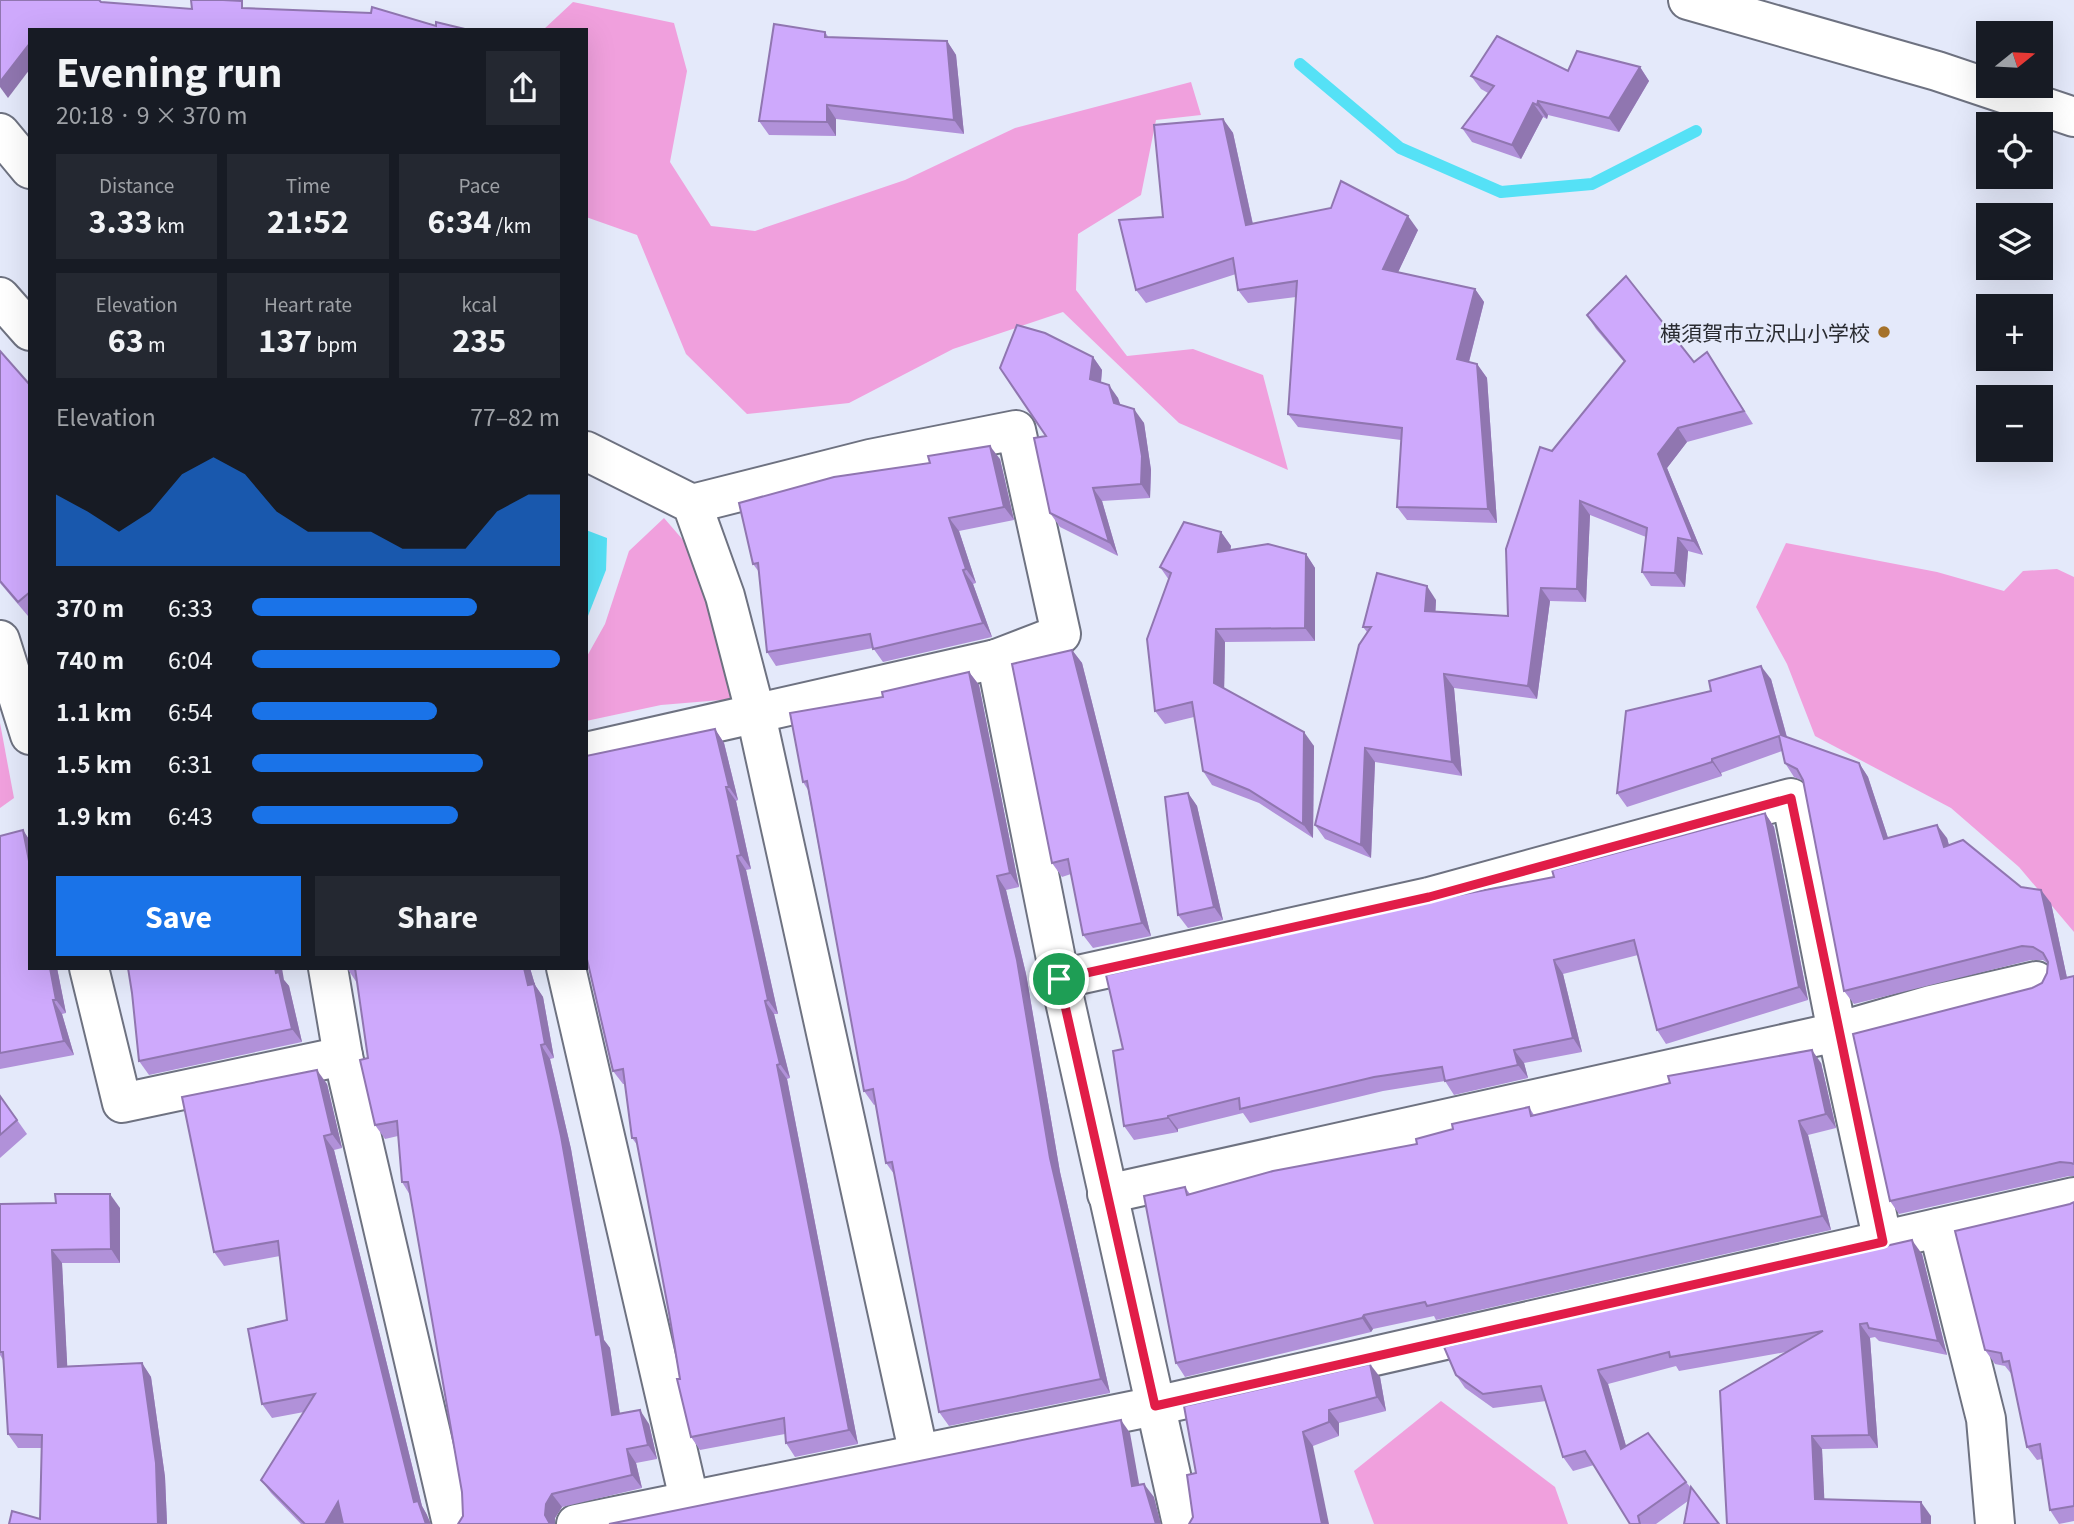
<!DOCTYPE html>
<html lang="en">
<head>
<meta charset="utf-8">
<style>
  :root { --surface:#171b24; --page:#242831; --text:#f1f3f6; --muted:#9ea1a6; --accent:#1a73e8 }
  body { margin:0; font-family:Georgia,"Noto Sans JP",serif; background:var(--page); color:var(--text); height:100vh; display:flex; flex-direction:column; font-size:26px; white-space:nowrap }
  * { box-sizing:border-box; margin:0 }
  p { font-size:23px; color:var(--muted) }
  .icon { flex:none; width:38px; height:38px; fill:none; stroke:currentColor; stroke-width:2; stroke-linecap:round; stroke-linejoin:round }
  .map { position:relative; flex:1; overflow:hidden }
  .side { position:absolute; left:28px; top:28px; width:560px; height:942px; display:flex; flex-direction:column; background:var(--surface); border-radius:0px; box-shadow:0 7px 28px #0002 }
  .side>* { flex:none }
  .needle { width:46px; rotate:72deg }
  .fabs { position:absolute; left:1976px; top:21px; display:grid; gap:14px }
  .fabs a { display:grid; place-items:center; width:77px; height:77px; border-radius:0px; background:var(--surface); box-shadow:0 7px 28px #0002; font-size:35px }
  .pin { position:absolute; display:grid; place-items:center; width:60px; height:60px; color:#fff; margin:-30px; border:4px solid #fff; border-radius:50%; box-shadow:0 2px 7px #0007 }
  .round { display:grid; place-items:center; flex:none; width:74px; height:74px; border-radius:0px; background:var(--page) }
  .headline { display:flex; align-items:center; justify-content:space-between; height:119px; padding:0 28px }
  h1 { font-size:38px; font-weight:800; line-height:52px }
  .stats { display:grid; grid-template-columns:repeat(3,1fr); gap:10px; height:119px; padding:7px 28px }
  .stats div { display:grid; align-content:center; border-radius:0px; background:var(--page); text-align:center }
  .stats b { font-size:30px; font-weight:800 }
  .stats small { font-size:19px; font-weight:400 }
  .stats p { font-size:19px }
  .chart { height:196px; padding:14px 28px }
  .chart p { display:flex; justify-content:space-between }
  .chart svg { width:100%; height:126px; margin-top:7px; fill:var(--accent); opacity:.7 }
  .button { display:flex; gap:14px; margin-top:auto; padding:14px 28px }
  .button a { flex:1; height:80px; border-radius:0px; background:var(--accent); color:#fff; font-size:28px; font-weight:800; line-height:80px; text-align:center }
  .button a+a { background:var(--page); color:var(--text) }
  ul { padding:0 28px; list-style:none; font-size:23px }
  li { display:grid; grid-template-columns:112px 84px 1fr; align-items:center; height:52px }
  li i { height:18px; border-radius:9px; background:var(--accent) }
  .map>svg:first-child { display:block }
  .green { fill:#f0a0dd }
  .water { fill:#55e1f6 }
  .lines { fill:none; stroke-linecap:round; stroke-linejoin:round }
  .stream { stroke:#55e1f6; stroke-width:12 }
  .minor-casing { stroke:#6e7281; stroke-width:42 }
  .tertiary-casing { stroke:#6e7281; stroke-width:42 }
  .minor { stroke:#fff; stroke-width:38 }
  .tertiary { stroke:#fff; stroke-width:38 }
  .wall { fill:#b191d9 }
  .shaded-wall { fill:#9076b0 }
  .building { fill:#cea9fc; stroke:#9076b0; stroke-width:2 }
  .route-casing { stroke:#fff; stroke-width:14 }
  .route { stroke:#e11d48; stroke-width:9 }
  .poi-dot { fill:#a57129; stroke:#e4e9fa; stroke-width:2.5 }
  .labels { text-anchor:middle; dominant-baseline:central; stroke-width:5; stroke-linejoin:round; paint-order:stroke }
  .poi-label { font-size:21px; fill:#292b31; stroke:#e4e9fa; text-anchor:end }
</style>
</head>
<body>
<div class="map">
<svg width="2074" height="1524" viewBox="0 0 2074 1524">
  <rect width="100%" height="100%" fill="#e4e9fa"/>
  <g class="green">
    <path d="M573,2L674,23L687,71L670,162L711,226L755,231L905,180L1015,128L1191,82L1201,115L1156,120L1141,195L1078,234L1076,290L1127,356L1193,349L1263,375L1288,470L1179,423L1063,312L953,349L849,403L747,414L686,354L637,235L586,217V30H543Z"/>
    <path d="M664,518L696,555L733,699L661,705L586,721V658L605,624L629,551Z"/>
    <path d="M1786,543L1937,572L2004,591L2023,571L2057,569L2074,577V932L2019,867L1951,808L1815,736L1787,664L1756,607Z"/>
    <path d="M0,723L14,798L0,808Z"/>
    <path d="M1441,1401L1555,1487L1568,1524H1374L1354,1471Z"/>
  </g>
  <path class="water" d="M586,530L607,538L606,570L586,621Z"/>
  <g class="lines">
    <path class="stream" d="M1300,64L1400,148L1501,192L1592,184L1696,131"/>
    <defs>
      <g id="minor">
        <path d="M0,297L30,331"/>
        <path d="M0,640L30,735"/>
        <path d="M996,659L1060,979L1182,1524"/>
        <path d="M586,752L996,659L1061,634L1016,430L870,459L692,504"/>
        <path d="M89,968L122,1103L343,1056"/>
        <path d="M328,968L343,1056L452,1524"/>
        <path d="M566,968L689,1499"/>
        <path d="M1060,979L1429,897L1791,798L1837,1032L1931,1005L2036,981"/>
        <path d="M1107,1194L1837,1032L1883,1242"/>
        <path d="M1938,1228L1986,1419L1995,1524"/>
      </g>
      <g id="tertiary">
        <path d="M1688,0L1937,71L2074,117"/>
        <path d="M0,133L30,169"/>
        <path d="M586,451L692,504L725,596L756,715L919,1455"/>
        <path d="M576,1524L1155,1406L2074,1197"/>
      </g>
    </defs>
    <use href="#minor" class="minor-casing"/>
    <use href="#tertiary" class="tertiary-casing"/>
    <use href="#minor" class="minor"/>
    <use href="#tertiary" class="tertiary"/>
  </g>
  <g class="wall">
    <path d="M825,32L829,38L947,41L956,55L964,134L836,119V136L769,135L759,121Z"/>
    <path d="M1640,67L1649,81L1619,132L1548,115L1547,119L1543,117L1521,159L1472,142L1462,128L1488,93L1481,89L1471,76Z"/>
    <path d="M1223,119L1233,133L1253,224L1418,230L1398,272L1475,289L1484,302L1469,362L1477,364L1487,378L1497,523L1407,520L1397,507L1401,440L1298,427L1288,414L1296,297L1248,303L1238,290L1236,274L1146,303L1136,290L1163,217Z"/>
    <path d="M1587,315L1694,362L1707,352L1753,424L1687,442L1667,468L1703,555L1688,551L1685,587L1651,586L1642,572L1646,537L1590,515L1586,602L1550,601L1537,699L1454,688L1462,776L1375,762L1371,858L1325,839L1315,825L1367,632L1363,627L1436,600L1435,611L1508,616L1552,451L1624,362L1596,329Z"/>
    <path d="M0,351L30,385V614L28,616L0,583Z"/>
    <path d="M1093,357L1102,370L1101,382L1118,398L1120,404L1144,423L1151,470L1150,498L1102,501L1118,556L1060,527L1050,513L1046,436Z"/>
    <path d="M1000,459L1014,520L959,531L976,583L973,584L992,637L883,662L873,648L776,666L767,652L759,572L753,564Z"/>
    <path d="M1221,532L1231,546L1230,550L1306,554L1315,568V641L1225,642L1224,689L1314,746L1313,838L1259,803L1212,785L1203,771L1194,717L1165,724L1155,711L1169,580L1160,567Z"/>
    <path d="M1072,650L1082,663L1151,936L1093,948L1083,935L1071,874L1062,877L1052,863Z"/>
    <path d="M969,672L979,685L1019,887L1006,890L1026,974L1060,1172L1110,1393L949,1426L939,1412L894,1174L886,1163L876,1104L874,1105L864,1091L808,790L803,782Z"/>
    <path d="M1771,679L1787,737L1859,763L1868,777L1888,838H1947L1949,845L2021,887L2051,903L2067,978L2074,976V1176H2069L1899,1214L1890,1201L2032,988L2042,983L2047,973V963L2043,960H2031L1854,1004L1844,991L1803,781L1794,777L1785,763L1782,751L1721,773L1722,776L1627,807L1617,793Z"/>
    <path d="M715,729L724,743L738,800L736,801L751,869L746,870L778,1014H774L790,1078L787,1079L858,1444L795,1457L786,1443L785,1434L700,1450L691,1437L669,1313L638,1146L632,1138L625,1084H623L613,1071Z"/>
    <path d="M1188,793L1197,806L1223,920L1188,928L1178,915Z"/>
    <path d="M1765,813L1774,827L1808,1000L1666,1044L1657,1030L1638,955L1563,974L1582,1052L1524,1063L1528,1078L1454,1095L1445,1081L1383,1091L1250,1123L1243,1113L1178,1129V1132L1134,1140L1124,1126L1123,1049L1554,877Z"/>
    <path d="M23,830L30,841V968H57L66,1013L62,1014L74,1055L0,1069V836Z"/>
    <path d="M347,968H530L535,985L543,997L554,1058L550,1059L571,1149L604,1340L610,1348L620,1414L649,1424L657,1459L636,1463L642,1488L562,1507L555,1518V1524H458L463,1516L462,1492L410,1195L402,1182L398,1136L385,1139L375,1125L368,1058L357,983Z"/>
    <path d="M284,980L289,986L302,1042L149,1075L139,1061L132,993Z"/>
    <path d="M1821,1063L1836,1128L1808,1135L1831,1230L1436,1320L1434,1316L1373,1329L1371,1332L1185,1377L1176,1363L1185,1187L1190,1194L1417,1144L1453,1129L1529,1107L1534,1115Z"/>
    <path d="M327,1084L342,1148L334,1150L422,1506L427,1515L343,1523L342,1524H301L271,1493L261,1480L304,1412L272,1418L262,1404L287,1320L280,1256L224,1266L214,1252Z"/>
    <path d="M0,1096L27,1134L0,1158Z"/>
    <path d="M2074,1202V1521L2059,1524L2050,1510L2042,1459L2037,1460L2027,1447L2013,1376L2005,1366L1995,1364L1985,1350L2070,1204Z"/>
    <path d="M0,1204L120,1208V1263H62L67,1366L142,1363L151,1377L165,1477L167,1524H9L40,1519L42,1448H18L8,1434L3,1360L0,1355Z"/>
    <path d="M1922,1254L1947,1355L1879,1341L1875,1337L1870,1338L1878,1448L1822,1449L1824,1499L1931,1516L1727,1524L1786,1352L1679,1371L1676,1366L1608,1384L1626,1446L1686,1482L1691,1488L1688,1501L1656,1524H1630L1594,1465L1573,1471L1563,1457L1546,1401L1493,1408L1465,1388L1456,1375Z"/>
    <path d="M1380,1377L1386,1411L1339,1423V1436L1313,1446L1193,1517L1196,1473Z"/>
  </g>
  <g class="shaded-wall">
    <path d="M947,41L956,55L964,134L954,120Z"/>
    <path d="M30,43V69L8,98L0,87V82Z"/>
    <path d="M1640,67L1649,81L1619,132L1609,118Z"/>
    <path d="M1538,101L1548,115L1547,119L1537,105Z"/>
    <path d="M1533,103L1543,117L1521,159L1512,145Z"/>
    <path d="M827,105L836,119V136L827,122Z"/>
    <path d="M1223,119L1233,133L1256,239L1246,225Z"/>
    <path d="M1408,216L1418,230L1393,283L1383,269Z"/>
    <path d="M1475,289L1484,302L1466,373L1457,359Z"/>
    <path d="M1093,357L1102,370L1100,393L1090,379Z"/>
    <path d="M1477,364L1487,378L1497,523L1488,509Z"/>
    <path d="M1109,385L1118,398L1124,416L1114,403Z"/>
    <path d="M1134,409L1144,423L1151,470L1150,498L1141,484Z"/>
    <path d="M1678,428L1687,442L1667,468L1703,555L1693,541L1658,454Z"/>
    <path d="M990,446L1000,459L1014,520L1004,507Z"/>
    <path d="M1093,488L1102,501L1118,556L1109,542Z"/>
    <path d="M1580,501L1590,515L1586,602L1577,589Z"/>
    <path d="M949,518L959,531L976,583L966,569Z"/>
    <path d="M1221,532L1231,546L1228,566L1218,552Z"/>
    <path d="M1678,538L1688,551L1685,587L1675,573Z"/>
    <path d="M1306,554L1315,568V641L1305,628Z"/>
    <path d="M963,570L973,584L992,637L983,623Z"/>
    <path d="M1427,586L1436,600L1435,624L1425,611Z"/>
    <path d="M1541,588L1550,601L1537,699L1528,686Z"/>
    <path d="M1216,629L1225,642L1224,697L1214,683Z"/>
    <path d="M1072,650L1082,663L1151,936L1142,923Z"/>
    <path d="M1761,666L1771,679L1790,749L1781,735Z"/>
    <path d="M969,672L979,685L1019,887L1010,873Z"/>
    <path d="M1444,674L1454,688L1462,776L1452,762Z"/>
    <path d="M715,729L724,743L738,800L729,787Z"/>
    <path d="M1304,732L1314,746L1313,838L1303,824Z"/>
    <path d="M1365,748L1375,762L1371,858L1361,845Z"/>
    <path d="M1712,759L1721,773L1722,776L1712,762Z"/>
    <path d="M1859,763L1868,777L1893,853L1884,839Z"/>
    <path d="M726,787L736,801L751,869L741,855Z"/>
    <path d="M1188,793L1197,806L1223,920L1214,907Z"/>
    <path d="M1765,813L1774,827L1808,1000L1799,987Z"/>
    <path d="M1937,825L1947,838L1953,860L1944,847Z"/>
    <path d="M23,830L30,841V866Z"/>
    <path d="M737,856L746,870L778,1014L768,1000Z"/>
    <path d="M997,876L1006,890L1026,974L1060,1172L1110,1393L1101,1379L1050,1158Z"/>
    <path d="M2041,890L2051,903L2070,992L2061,979Z"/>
    <path d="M1554,960L1563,974L1582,1052L1573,1038Z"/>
    <path d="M50,968H57L66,1013L56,1000Z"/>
    <path d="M275,968H282L284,980L289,986L302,1042L292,1029Z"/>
    <path d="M524,968H530L535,985L543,997L554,1058L545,1044Z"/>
    <path d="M53,1000L62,1014L74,1055L64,1041Z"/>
    <path d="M765,1001L774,1014L790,1078L780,1064Z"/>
    <path d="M541,1045L550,1059L571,1149L604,1340L610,1348L622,1429L612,1415L596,1335Z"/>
    <path d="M1514,1050L1524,1063L1528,1078L1518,1065Z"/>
    <path d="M1812,1050L1821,1063L1836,1128L1826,1114Z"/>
    <path d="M777,1065L787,1079L858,1444L849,1430Z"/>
    <path d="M317,1070L327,1084L342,1148L332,1134Z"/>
    <path d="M1168,1116L1178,1129V1132L1168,1118Z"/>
    <path d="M1799,1121L1808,1135L1831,1230L1822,1216Z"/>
    <path d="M324,1136L334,1150L422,1506L427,1515L431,1524H426L414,1502Z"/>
    <path d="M110,1194L120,1208V1263L111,1249Z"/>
    <path d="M1912,1240L1922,1254L1947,1355L1938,1341Z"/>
    <path d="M52,1250L62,1263L68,1380L58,1367Z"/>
    <path d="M1364,1315L1373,1329L1371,1332L1362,1318Z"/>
    <path d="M1860,1324L1870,1338L1878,1448L1869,1435Z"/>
    <path d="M142,1363L151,1377L165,1477L167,1524H158Z"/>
    <path d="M1370,1364L1380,1377L1386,1411L1377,1397Z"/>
    <path d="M1598,1370L1608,1384L1631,1463L1621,1449Z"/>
    <path d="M640,1410L649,1424L657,1459L648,1445Z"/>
    <path d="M1329,1410L1339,1423V1436L1329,1422Z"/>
    <path d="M1121,1420L1130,1433L1142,1500L1132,1486Z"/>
    <path d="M1303,1432L1313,1446L1329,1524H1322Z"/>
    <path d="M1812,1436L1822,1449L1825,1513L1815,1499Z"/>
    <path d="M627,1449L636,1463L642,1488L632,1475Z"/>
    <path d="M1144,1484L1154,1497L1161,1524H1156Z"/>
    <path d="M552,1494L562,1507L555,1518V1524H550L545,1515L546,1504Z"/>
    <path d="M338,1502L347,1515L342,1524H325Z"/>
    <path d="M1921,1502L1931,1516V1524H1922Z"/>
  </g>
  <g class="building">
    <path d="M0,0H99L101,2L192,9L191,0H223L242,1V8L371,13L372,7L436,26V22L469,30H30V43L0,82Z"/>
    <path d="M774,24L825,32V37L947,41L954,120L827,105V122L759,121Z"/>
    <path d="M1497,36L1568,71L1577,51L1640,67L1609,118L1538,101L1537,105L1533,103L1512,145L1462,128L1494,86L1471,76Z"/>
    <path d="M1223,119L1246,225L1331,208L1341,181L1408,216L1383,269L1475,289L1457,359L1477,364L1488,509L1397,507L1402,428L1288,414L1297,281L1238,290L1233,258L1136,290L1119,220L1163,217L1154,125Z"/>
    <path d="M1626,276L1694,362L1707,352L1744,411L1678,428L1658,454L1693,541L1678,538L1675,573L1642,572L1647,528L1580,501L1577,589L1541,588L1528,686L1444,674L1452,762L1365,748L1361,845L1315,825L1359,645L1371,627H1363L1377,573L1427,586L1425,611L1508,616L1506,549L1540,447L1552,451L1625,361L1587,315Z"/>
    <path d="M1017,325L1045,333L1093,357L1090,379L1109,385L1114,403L1134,409L1142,456L1141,484L1093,488L1109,542L1050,513L1034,438L1046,436L1000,368Z"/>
    <path d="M0,351L30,385V592L18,602L0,581Z"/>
    <path d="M990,446L1004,507L949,518L966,569L963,570L983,623L873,649L870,634L767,652L758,563L753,564L739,503L834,477L930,463L928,456Z"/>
    <path d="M1184,522L1221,532L1218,552L1268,544L1306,554L1305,628L1216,629L1214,683L1304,732L1303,824L1249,790L1203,771L1192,702L1155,711L1147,639L1171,573L1160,567Z"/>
    <path d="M1072,650L1142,923L1083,935L1068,859L1052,863L1012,664Z"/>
    <path d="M1761,666L1781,735L1859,763L1884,839L1937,825L1944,847L1963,840L2021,887L2041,890L2061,979L2074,976V1164L2071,1163L2060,1162L1890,1201L1853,1034L2032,988L2042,983L2047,973L2048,962L2043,953L2033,947L2022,946L1844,991L1803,780L1797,769L1785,763L1779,736L1712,759V762L1617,793L1626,711L1711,691L1709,681Z"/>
    <path d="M969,672L1010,873L997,876L1017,960L1050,1158L1101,1379L939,1412L892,1162L886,1163L873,1089L864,1091L807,781L803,782L790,713L883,697L882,692Z"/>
    <path d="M715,729L729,787H726L741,855L737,856L768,1000L765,1001L780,1064L777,1065L849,1430L786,1443L784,1418L691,1437L677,1379H680L669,1313L636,1138H632L623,1069L613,1071L586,955V756Z"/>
    <path d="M1188,793L1214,907L1178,915L1165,797Z"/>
    <path d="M1765,813L1799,987L1657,1030L1634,940L1554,960L1573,1038L1514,1050L1518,1065L1445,1081L1442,1067L1374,1077L1240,1109L1239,1098L1168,1116V1118L1124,1126L1113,1051L1123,1049L1106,975L1464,894L1554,877L1552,870Z"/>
    <path d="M23,830L30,866V968H50L56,1000H53L64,1041L0,1053V836Z"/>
    <path d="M128,968H275L276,973L279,972L292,1029L139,1061L132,993Z"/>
    <path d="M355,968H524L528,985L534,984L545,1044L541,1045L561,1136L596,1335L600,1334L612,1415L640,1410L648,1445L627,1449L632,1475L552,1494L546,1504L545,1515L550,1524H458L463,1516L462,1492L408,1182H402L397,1121L375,1125L360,1060L368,1058Z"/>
    <path d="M1812,1050L1826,1114L1799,1121L1822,1216L1427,1306L1425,1302L1364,1315L1362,1318L1176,1363L1144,1196L1185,1187L1187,1195L1273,1171L1417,1144L1416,1139L1453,1129L1452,1124L1529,1107L1531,1116L1670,1083L1668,1076Z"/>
    <path d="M317,1070L332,1134L324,1136L414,1502L418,1501L426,1524H343L338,1502L325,1524H305L261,1480L315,1394L262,1404L248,1329L287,1320L278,1241L214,1252L182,1097Z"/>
    <path d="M0,1096L17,1120L0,1135Z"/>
    <path d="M55,1194H110L111,1249L52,1250L58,1367L142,1363L156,1463L158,1524H9L12,1511L40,1519L42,1435L8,1434L3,1352H0V1204L56,1203Z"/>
    <path d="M2074,1202V1506L2050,1510L2040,1444L2027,1447L2009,1361L2003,1362L2001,1353L1985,1350L1955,1231L2070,1204Z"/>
    <path d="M1912,1240L1938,1341L1869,1328L1867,1323L1860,1324L1869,1435L1812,1436L1815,1499L1921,1502L1922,1524H1727L1720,1391L1823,1331L1670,1357L1669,1352L1598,1370L1621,1449L1648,1433L1686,1482L1638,1516L1640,1524H1630L1585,1451L1563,1457L1541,1386L1483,1394L1456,1375L1444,1347Z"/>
    <path d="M1370,1364L1377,1397L1329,1410V1422L1303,1432L1322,1524H1189L1193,1517L1187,1475L1196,1473L1184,1406Z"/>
    <path d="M1121,1420L1132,1486L1144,1484L1156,1524H609Z"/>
    <path d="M1691,1487L1719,1524H1684Z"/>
  </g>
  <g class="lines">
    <defs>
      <path id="route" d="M1791,798L1883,1242L1155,1406L1059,979L1429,897Z"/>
    </defs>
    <use href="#route" class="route-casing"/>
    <use href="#route" class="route"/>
  </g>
  <circle class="poi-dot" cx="1884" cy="332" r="7"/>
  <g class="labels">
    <g class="poi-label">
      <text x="1870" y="332">横須賀市立沢山小学校</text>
    </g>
  </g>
</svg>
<div class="fabs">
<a><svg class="needle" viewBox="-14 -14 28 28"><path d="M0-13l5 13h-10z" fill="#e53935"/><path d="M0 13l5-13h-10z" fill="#9ea1a6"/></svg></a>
<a><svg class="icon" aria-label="locate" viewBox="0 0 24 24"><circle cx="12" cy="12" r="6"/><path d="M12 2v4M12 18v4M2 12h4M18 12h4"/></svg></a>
<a><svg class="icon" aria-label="layers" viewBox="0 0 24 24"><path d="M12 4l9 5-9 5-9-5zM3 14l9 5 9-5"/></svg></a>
<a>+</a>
<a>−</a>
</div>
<div class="pin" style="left:1059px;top:979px;background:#1e9e55"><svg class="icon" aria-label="arrive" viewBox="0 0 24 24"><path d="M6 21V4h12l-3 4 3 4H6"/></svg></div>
<section class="side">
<div class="headline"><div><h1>Evening run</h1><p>20:18 · 9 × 370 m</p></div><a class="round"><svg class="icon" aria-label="share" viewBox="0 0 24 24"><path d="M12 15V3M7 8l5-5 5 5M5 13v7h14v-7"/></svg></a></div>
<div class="stats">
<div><p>Distance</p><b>3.33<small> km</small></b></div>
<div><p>Time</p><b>21:52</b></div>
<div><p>Pace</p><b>6:34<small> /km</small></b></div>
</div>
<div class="stats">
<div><p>Elevation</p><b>63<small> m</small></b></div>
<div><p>Heart rate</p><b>137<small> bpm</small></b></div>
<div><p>kcal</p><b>235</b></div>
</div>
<div class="chart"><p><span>Elevation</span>77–82 m</p>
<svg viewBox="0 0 160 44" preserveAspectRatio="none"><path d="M0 44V19L10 25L20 32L30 25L40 12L50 6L60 12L70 25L80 32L90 32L100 32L110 38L120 38L130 38L140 25L150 19L160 19V44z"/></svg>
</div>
<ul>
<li><b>370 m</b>6:33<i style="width:73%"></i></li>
<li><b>740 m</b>6:04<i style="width:100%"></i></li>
<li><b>1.1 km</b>6:54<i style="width:60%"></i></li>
<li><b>1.5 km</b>6:31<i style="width:75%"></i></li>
<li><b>1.9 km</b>6:43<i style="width:67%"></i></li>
</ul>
<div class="button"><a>Save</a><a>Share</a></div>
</section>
</div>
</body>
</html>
